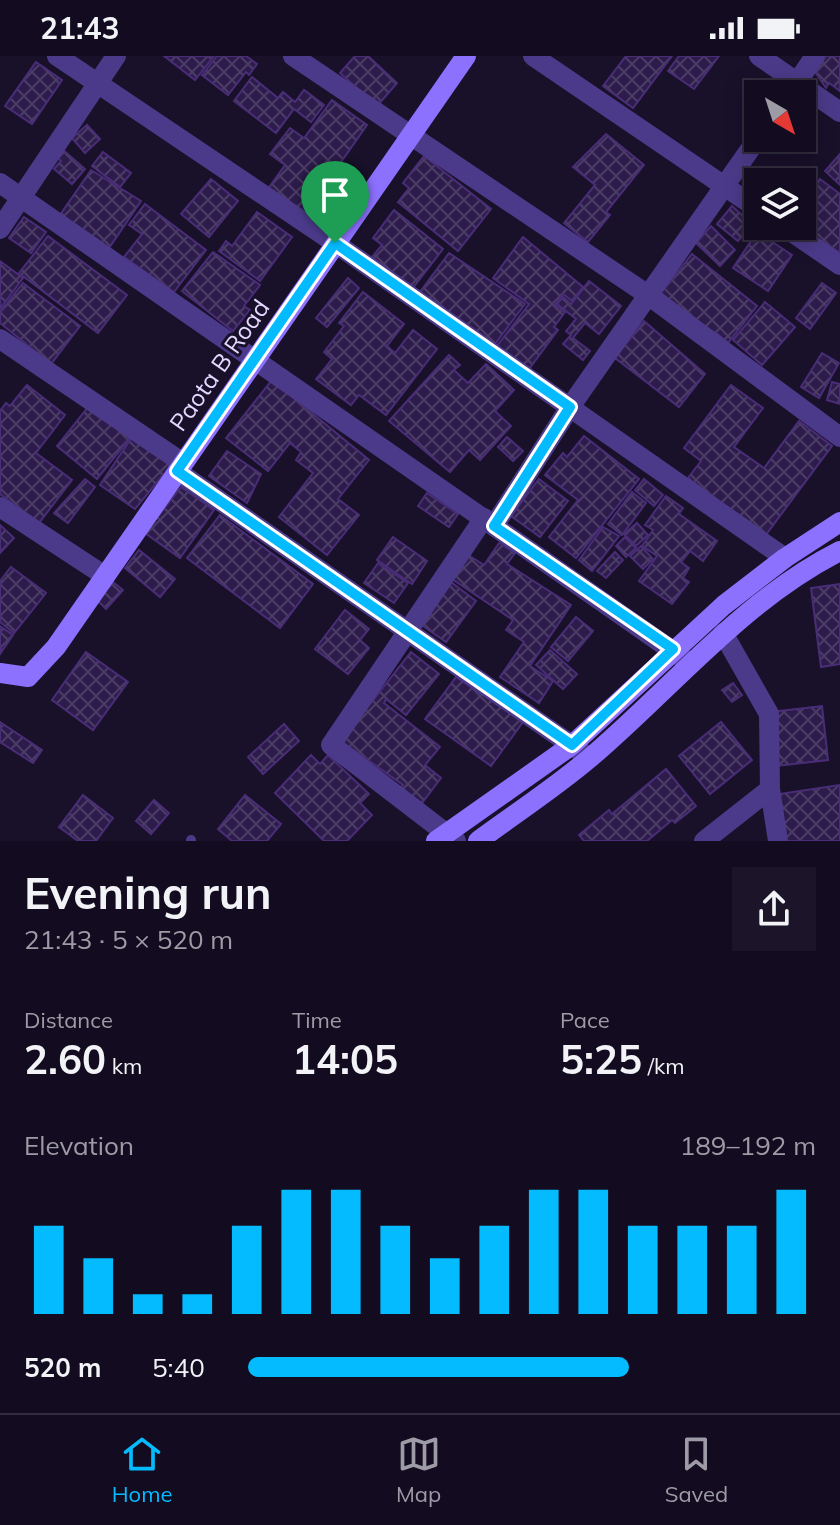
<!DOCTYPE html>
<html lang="en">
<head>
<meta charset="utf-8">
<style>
  :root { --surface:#130c20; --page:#1c1529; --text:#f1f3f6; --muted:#9d9ba5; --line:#322c3e; --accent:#05bbff }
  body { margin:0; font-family:Mulish,sans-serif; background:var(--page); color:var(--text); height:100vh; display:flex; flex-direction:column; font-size:30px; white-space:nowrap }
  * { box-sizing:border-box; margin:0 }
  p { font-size:26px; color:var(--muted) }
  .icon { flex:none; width:44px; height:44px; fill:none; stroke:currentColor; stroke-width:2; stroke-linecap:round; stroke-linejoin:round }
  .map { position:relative; height:785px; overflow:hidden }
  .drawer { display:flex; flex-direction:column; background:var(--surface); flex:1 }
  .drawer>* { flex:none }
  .needle { width:52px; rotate:141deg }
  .controls { position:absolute; left:744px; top:24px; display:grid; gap:16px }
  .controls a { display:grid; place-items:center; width:72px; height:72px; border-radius:0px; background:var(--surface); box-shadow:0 4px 20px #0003,0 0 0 2px var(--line); font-size:40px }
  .pin { position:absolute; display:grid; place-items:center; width:68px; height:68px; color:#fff; margin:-82px -34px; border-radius:50% 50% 50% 0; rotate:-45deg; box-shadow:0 0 8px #0007 }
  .pin .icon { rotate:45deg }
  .round { display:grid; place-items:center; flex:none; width:84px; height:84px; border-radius:0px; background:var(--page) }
  .summary { display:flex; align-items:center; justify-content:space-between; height:136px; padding:0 24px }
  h1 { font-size:44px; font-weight:700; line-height:60px }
  .stats { display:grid; grid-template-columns:repeat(3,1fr); gap:12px; height:136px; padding:8px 24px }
  .stats div { display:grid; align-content:center }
  .stats b { font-size:40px; font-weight:700 }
  .stats small { font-size:22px; font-weight:400 }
  .stats p { font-size:22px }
  .chart { height:224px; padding:16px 24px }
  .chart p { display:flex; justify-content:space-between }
  .chart svg { width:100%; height:144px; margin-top:8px; stroke:var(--accent); stroke-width:6 }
  ul { padding:0 24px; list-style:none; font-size:26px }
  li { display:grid; grid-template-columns:128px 96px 1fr; align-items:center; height:60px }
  li i { height:20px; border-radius:10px; background:var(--accent) }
  .status { display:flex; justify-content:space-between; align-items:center; height:56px; padding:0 40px; background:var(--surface); direction:ltr }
  .status svg { height:22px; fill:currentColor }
  .dock { display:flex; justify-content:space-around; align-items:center; height:112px; border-top:2px solid var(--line); background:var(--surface); font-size:22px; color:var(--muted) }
  .dock a { display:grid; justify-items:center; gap:4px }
  .dock .selected { color:var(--accent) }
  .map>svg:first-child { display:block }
  .building { fill:url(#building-cross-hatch); stroke:#492d77; stroke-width:2 }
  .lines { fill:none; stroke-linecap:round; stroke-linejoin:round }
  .lane { stroke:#4b3a89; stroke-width:10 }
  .street { stroke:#4b3a89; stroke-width:20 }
  .secondary { stroke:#8c70ff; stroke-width:20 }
  .route-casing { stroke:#fff; stroke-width:16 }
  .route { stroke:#05bbff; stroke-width:10 }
  .labels { text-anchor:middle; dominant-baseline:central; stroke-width:6; stroke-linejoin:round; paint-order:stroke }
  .street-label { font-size:24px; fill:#e4d9ff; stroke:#19102a }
</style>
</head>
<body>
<div class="status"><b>21:43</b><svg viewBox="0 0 49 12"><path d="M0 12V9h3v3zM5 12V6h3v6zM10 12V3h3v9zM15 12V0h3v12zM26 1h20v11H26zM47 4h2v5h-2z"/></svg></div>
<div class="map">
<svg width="840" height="785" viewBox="0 0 840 785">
  <defs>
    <pattern id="building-cross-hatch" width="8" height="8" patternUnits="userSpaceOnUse" patternTransform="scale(2)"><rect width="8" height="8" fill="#2d1c4b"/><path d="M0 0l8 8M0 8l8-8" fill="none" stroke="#4b3c66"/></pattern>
  </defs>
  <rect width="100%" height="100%" fill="#19102a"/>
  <g class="building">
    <path d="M164,0H214L195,24Z"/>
    <path d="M217,0H246L257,8L249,19L246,16L228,39L202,19Z"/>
    <path d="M355,0H368L397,27L377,50L340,17Z"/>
    <path d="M626,0H672L633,52L603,30Z"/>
    <path d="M679,0H719L694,33L668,15Z"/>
    <path d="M826,0H840V35L829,27L826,32L815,16Z"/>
    <path d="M36,6L62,24L32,68L5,50Z"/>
    <path d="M252,21L278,42L283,36L295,46L304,34L324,49L311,66L294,53L276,77L234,45Z"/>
    <path d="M332,44L367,69L301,163L265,137L285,109L270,98L290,72L304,82Z"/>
    <path d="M87,69L100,83L85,97L72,82Z"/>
    <path d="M606,78L644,109L606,156L610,159L588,186L564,167L595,129L573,111Z"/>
    <path d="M62,93L85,113L72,128L54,113L61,105L51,96Z"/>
    <path d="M103,96L131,117L120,131L92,110Z"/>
    <path d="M840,98V129L825,115Z"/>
    <path d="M424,100L491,153L458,195L398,146L409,132L403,127Z"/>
    <path d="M91,114L141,145L109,192L60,159Z"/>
    <path d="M211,123L238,145L209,181L181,158Z"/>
    <path d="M820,123L840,138V197L799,170H802V148Z"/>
    <path d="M145,148L206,194L174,236L124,201L142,178L129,169Z"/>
    <path d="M732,150L752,168L738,185L717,168Z"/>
    <path d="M394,154L443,193L412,233L372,201L382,189L373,182Z"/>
    <path d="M257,156L292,181L260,225L219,195L226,185L232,190Z"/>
    <path d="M24,161L46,176L31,197L9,182Z"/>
    <path d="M711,170L735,194L720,210L696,187Z"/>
    <path d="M761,170L777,175L771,185L792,199L768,235L733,212Z"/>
    <path d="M48,180L127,239L98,277L19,217Z"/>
    <path d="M523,181L583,231L572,245L563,238L555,249L565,256L554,271L558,274L526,317L494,294L529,248L493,222Z"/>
    <path d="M213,196L260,229L244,250L250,254L233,275L182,235Z"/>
    <path d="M449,197L525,248L495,288L417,240Z"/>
    <path d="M692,198L757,250L728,287L715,276L711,281L661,237Z"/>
    <path d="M0,205L23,222L0,253Z"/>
    <path d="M348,222L359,232L327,271L316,262Z"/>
    <path d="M589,225L621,250L599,278L585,267L573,282L590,295L583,304L563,288L571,279L566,275L576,263L557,248L563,241L571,248Z"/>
    <path d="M23,227L80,270L51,308L0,267V256Z"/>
    <path d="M822,227L836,237L810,273L796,262Z"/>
    <path d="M363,236L404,268L387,290L395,297L413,274L437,293L386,359L359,339L351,349L316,323L332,303L324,296L344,270L339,267Z"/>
    <path d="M765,246L795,271L762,309L733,284Z"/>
    <path d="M644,265L705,318L679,351L615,302Z"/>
    <path d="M822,297L839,307L819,342L801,331Z"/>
    <path d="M449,299L460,309L454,314L468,327L486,308L514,334L495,355L511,370L480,404L469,394L450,416L389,365Z"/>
    <path d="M272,324L369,404L338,443L359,459L327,499L279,461L313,417L296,404L301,396L290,387L268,415L226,382Z"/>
    <path d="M832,326L840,328V348L827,344Z"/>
    <path d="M27,329L65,359L36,397L72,424L39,467L0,438V355L6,347L10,350Z"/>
    <path d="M731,329L763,352L734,391L764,412L799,365L832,390L765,480L688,422L701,405L684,392Z"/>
    <path d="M89,350L130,382L97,423L57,390Z"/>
    <path d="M134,378L172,408L135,453L100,429Z"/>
    <path d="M584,380L639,423L576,502L549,481L578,444L545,419L563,397L567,401Z"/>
    <path d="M507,381L523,395L513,405L498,391Z"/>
    <path d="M227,395L261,418L247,447L209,420Z"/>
    <path d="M85,423L95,431L68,467L54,457Z"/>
    <path d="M539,423L568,445L540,481L511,460Z"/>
    <path d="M644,423L663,439L654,450L635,434Z"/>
    <path d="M181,431L214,454L180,502L145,477Z"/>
    <path d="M632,436L646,447L622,479L608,468Z"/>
    <path d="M427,437L458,458L449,471L418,450Z"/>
    <path d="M666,440L683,452L679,458L717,485L703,505L690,495L681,506L689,512L683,522L689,526L672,548L639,525L657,500L642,490L653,474L645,469Z"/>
    <path d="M220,459L313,528L280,572L187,502Z"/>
    <path d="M637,467L648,479L636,490L624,478Z"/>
    <path d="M0,469L14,482L0,497Z"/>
    <path d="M603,471L619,480L592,515L579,504Z"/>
    <path d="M393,481L427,505L412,528L377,504Z"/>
    <path d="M625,481L636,492L626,501L616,490Z"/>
    <path d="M499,487L515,497L507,508L571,549L530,610L553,625L539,647L500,621L524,586L506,574L513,564L446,519L462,495L484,509Z"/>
    <path d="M641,490L653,503L643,513L630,500Z"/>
    <path d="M139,494L175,523L160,541L125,512Z"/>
    <path d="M615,496L623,504L606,522L597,515Z"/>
    <path d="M378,507L408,527L394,547L364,527Z"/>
    <path d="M11,511L46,537L14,577L0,566V525Z"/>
    <path d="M447,523L476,545L446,586L416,565Z"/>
    <path d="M113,526L123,534L106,553L97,544Z"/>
    <path d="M840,528V608L821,611L811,532Z"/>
    <path d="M345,554L369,573L360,584L369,592L348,618L315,593Z"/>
    <path d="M576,561L593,575L568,605L551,591Z"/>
    <path d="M0,570L13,579L0,598Z"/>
    <path d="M550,594L577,618L563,633L536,609Z"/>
    <path d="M86,596L128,626L93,674L52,644Z"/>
    <path d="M411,596L439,618L406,659L386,643L384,647L440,691L425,709L441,722L419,751L398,735L403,729L341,685Z"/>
    <path d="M456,621L523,666L491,710L425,663Z"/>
    <path d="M733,627L742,639L732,646L722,634Z"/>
    <path d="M822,650L828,704L777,710L771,656Z"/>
    <path d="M0,666L42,694L33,707L0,686Z"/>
    <path d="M721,666L752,704L710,738L679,700Z"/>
    <path d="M284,668L299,685L263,718L248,701Z"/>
    <path d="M311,699L320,708L328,699L369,738L360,747L372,759L347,785H324L275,737Z"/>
    <path d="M666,713L696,750L675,767L672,764L647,785H584L579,779L609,754L612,758Z"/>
    <path d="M840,729V785H786L779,738Z"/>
    <path d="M83,739L113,762L96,785H78L59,771Z"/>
    <path d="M245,739L281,768L267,785H232L218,773Z"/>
    <path d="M154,744L169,757L151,778L136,765Z"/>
  </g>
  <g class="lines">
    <path class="lane" d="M191,785V784"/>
    <g class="street">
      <path d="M57,0L335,187L785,502"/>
      <path d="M293,0L648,239L840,381"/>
      <path d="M533,0L758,153"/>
      <path d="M759,0L840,56"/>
      <path d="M789,38L815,0"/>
      <path d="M0,127L494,470L570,351L758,82"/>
      <path d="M783,170L840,209"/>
      <path d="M0,173L116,0"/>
      <path d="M0,283L183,407"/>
      <path d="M177,415L590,702"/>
      <path d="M0,451L105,520"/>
      <path d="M494,470L687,605"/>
      <path d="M723,577L769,658L770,733L778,785"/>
      <path d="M456,785L331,689L484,462"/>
      <path d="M704,785L770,733"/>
    </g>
    <g class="secondary">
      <path d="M0,617L28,621L56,591L466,0"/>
      <path d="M436,785L572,689L724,549L785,502L840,466"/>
      <path d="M478,785C516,757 556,731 591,701C673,631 743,544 840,495"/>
    </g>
  </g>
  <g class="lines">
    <defs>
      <path id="route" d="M335,187L570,351L494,470L673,593L572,689L177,415Z"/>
    </defs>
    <use href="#route" class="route-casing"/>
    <use href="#route" class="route"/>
  </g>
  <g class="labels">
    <g class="street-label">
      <text transform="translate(219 309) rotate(-55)">Paota B Road</text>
    </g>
  </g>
</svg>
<div class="controls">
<a><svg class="needle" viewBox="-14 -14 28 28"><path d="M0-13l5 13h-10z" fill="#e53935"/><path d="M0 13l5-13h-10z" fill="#9d9ba5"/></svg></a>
<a><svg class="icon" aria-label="layers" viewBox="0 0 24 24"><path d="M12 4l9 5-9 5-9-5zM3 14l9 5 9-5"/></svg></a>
</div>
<div class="pin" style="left:335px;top:187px;background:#1e9e55"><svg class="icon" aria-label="arrive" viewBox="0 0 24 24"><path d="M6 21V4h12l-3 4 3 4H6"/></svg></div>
</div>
<section class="drawer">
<div class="summary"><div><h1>Evening run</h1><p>21:43 · 5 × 520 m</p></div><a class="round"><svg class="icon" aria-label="share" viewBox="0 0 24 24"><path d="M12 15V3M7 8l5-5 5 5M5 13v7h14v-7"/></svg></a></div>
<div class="stats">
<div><p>Distance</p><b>2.60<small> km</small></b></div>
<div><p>Time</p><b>14:05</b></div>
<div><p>Pace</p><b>5:25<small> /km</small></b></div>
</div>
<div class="chart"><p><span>Elevation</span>189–192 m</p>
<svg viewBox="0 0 160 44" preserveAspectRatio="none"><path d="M5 44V17M15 44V27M25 44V38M35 44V38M45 44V17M55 44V6M65 44V6M75 44V17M85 44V27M95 44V17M105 44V6M115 44V6M125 44V17M135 44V17M145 44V17M155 44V6"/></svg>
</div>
<ul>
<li><b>520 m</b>5:40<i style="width:67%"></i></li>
</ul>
</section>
<nav class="dock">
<a class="selected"><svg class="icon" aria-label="home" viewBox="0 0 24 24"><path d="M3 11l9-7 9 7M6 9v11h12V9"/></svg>Home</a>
<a><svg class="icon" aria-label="map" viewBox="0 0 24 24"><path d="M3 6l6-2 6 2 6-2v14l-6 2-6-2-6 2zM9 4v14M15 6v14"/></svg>Map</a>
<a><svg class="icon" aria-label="saved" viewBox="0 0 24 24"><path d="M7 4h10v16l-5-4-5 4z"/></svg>Saved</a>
</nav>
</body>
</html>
